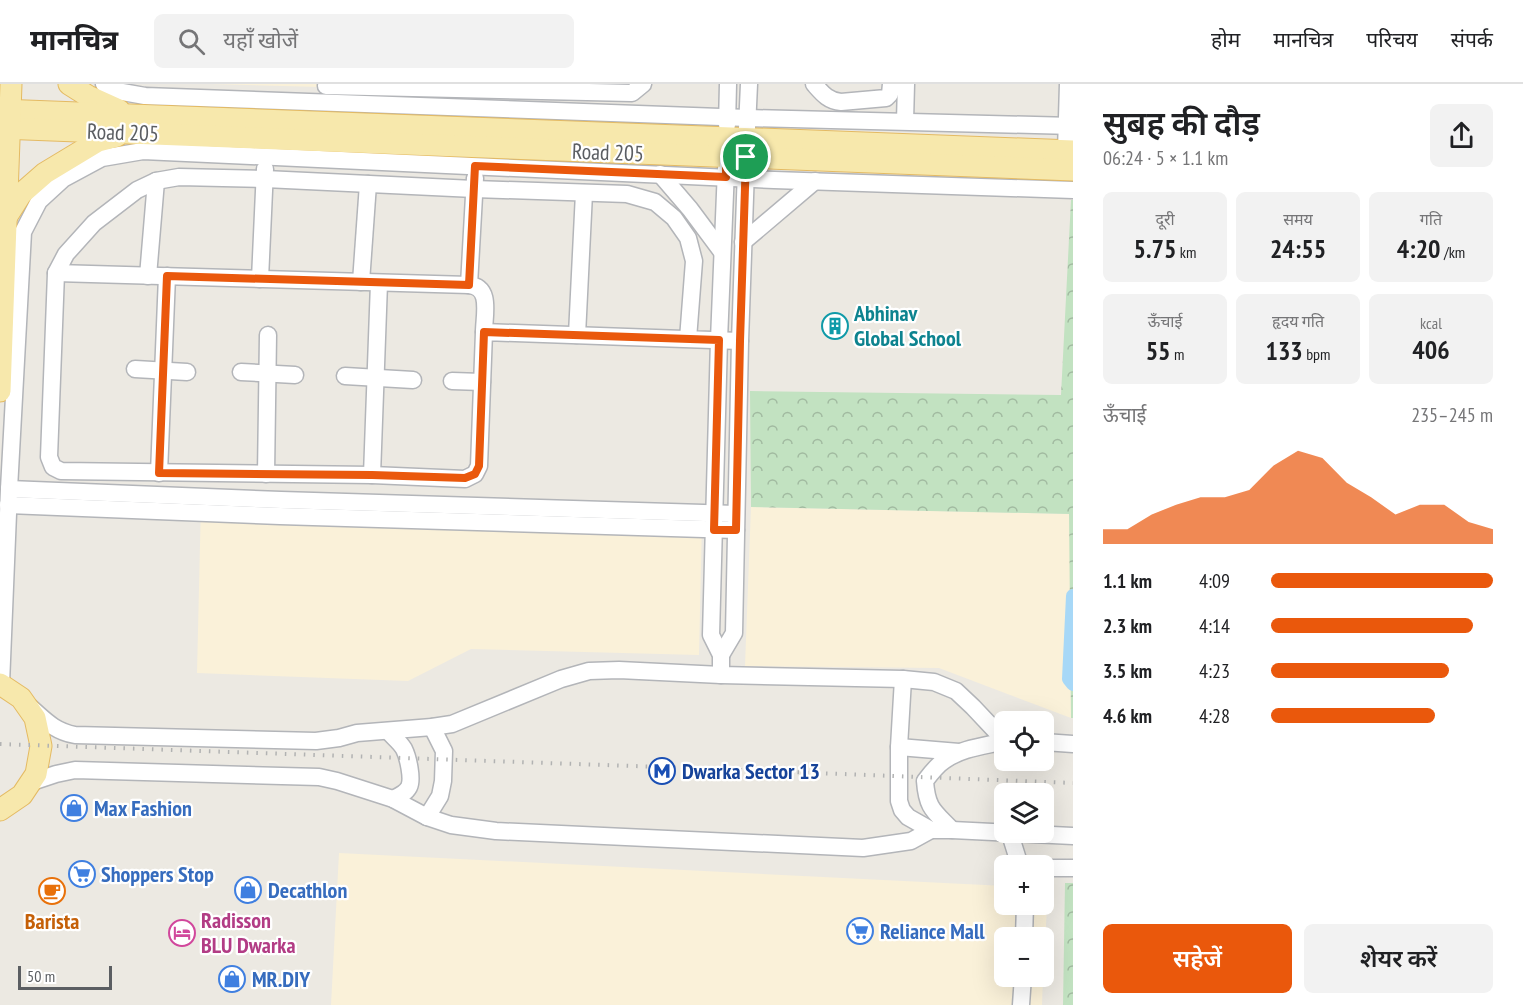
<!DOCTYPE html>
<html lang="hi">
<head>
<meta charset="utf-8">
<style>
  :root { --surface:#fff; --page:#f2f2f2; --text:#202124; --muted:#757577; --line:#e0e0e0; --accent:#ea580c }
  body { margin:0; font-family:"PT Sans Narrow","Noto Sans Devanagari",sans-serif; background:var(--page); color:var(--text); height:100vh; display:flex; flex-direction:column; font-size:22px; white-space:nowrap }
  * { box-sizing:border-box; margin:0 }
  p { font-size:20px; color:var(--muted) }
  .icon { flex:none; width:33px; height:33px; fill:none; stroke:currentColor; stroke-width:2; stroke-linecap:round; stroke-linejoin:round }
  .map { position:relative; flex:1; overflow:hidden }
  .side { display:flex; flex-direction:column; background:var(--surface); width:450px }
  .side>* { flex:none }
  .tools { position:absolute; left:994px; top:627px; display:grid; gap:12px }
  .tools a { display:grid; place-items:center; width:60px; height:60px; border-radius:9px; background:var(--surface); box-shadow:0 6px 24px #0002; font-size:30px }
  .scale { position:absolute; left:18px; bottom:15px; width:94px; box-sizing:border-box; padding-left:6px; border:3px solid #5b5e62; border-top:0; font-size:16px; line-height:21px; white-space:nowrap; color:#5b5e62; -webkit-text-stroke:4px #fff; paint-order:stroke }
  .pin { position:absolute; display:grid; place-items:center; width:51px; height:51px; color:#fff; margin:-26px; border:3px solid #fff; border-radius:50%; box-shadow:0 2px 6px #0007 }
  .round { display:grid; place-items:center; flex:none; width:63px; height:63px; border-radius:9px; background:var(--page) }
  .headline { display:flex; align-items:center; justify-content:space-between; height:102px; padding:0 30px }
  h1 { font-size:33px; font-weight:600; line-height:45px }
  .figures { display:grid; grid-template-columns:repeat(3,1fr); gap:9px; height:102px; padding:6px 30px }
  .figures div { display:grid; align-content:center; border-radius:9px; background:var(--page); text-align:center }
  .figures b { font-size:26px; font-weight:600 }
  .figures small { font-size:16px; font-weight:400 }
  .figures p { font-size:16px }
  .chart { height:168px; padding:12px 30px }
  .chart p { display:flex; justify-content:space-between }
  .chart svg { width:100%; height:108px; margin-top:6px; fill:var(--accent); opacity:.7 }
  .button { display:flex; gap:12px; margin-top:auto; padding:12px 30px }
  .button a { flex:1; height:69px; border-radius:9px; background:var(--accent); color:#fff; font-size:24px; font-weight:600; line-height:69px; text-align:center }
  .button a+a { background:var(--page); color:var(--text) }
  ul { padding:0 30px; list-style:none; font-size:20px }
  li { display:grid; grid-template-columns:96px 72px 1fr; align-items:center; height:45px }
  li i { height:15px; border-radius:8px; background:var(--accent) }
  header { display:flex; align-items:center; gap:36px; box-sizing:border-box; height:84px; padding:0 30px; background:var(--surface); border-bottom:2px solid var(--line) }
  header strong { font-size:28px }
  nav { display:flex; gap:33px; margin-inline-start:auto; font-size:21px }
  .search { width:420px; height:54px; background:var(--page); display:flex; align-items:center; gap:15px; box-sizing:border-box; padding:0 21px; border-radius:9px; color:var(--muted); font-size:22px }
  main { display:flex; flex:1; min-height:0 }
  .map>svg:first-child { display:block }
  .commercial { fill:#faf1d9 }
  .park { fill:url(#park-crowns) }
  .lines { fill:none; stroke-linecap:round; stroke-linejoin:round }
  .canal { stroke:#a7d8f7; stroke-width:14 }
  .minor-casing { stroke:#b3b5b9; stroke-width:19 }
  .major-casing { stroke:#e4ba63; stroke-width:23 }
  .minor { stroke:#fff; stroke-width:16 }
  .major { stroke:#f7e8ac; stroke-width:21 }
  .rail { stroke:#b1b2b2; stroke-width:4; stroke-dasharray:1.5 8; stroke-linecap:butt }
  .route-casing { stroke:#fff; stroke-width:12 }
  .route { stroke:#ea580c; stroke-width:8 }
  .labels { text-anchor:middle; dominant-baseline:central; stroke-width:4.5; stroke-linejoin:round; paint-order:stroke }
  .street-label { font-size:22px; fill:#5b5e62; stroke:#fff }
  .culture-label { font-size:22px; font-weight:bold; fill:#0d838f; stroke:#fff; text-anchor:start }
  .transit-label { font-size:22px; font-weight:bold; fill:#164399; stroke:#fff; text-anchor:start }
  .shop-label { font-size:22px; font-weight:bold; fill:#366cbe; stroke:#fff; text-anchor:start }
  .hotel-label { font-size:22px; font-weight:bold; fill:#b23c85; stroke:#fff; text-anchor:start }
  .food-label { font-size:22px; font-weight:bold; fill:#c56008; stroke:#fff }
</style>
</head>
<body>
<header>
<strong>मानचित्र</strong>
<div class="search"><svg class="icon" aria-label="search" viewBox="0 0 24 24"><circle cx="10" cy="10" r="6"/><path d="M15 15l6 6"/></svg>यहाँ खोजें</div>
<nav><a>होम</a><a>मानचित्र</a><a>परिचय</a><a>संपर्क</a></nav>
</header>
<main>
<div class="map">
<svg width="1073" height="921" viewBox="0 0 1073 921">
  <defs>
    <pattern id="park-crowns" width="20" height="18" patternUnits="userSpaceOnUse" patternTransform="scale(1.5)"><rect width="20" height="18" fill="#c2e2c1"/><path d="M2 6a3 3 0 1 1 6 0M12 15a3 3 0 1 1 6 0" fill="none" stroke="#a1baa0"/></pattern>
  </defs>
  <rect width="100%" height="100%" fill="#ece9e2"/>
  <g class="commercial">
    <path d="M211,0H321V3Z"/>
    <path d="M201,418L702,437L699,571L471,565L408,597L197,589Z"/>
    <path d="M751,423L1070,430L1071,634L939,584L745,582Z"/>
    <path d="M339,769L1005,802V820H1044V804H1048L1044,878V854H1005V892L1043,893L1042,921H331Z"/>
  </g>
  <g class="park">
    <path d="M1071,116H1073V634H1071L1069,430L751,423L750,307L1061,311Z"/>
    <path d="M1065,799H1073V921H1063Z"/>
  </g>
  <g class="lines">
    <path class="canal" d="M1073,512L1069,595L1073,600"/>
    <defs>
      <g id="minor">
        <path d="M104,0L117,7L145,12L748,34L1073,42"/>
        <path d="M814,0C822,9 828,17 841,18L886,14L890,10L891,0"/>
        <path d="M326,2L632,9L643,0"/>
        <path d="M905,37L906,0"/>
        <path d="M727,41L728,0"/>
        <path d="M747,44L749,0"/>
        <path d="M1066,67L1068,0"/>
        <path d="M660,90L690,125L722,168"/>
        <path d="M475,94L469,201C492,203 484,231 484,248"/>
        <path d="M743,158L815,97"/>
        <path d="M56,189L469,201"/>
        <path d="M148,192L156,97"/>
        <path d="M260,195L265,85"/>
        <path d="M361,198L368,100"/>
        <path d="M577,251L584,109"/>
        <path d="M688,255L694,177L688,154L674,134L655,118L627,110L474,105L265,95L179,93L156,97L137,106L94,139L66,170L56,189L49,373L53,383L61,387L372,391L465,395L475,390L479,382L484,248L740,257"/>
        <path d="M135,285L187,288"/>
        <path d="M241,288L295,291"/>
        <path d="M345,292L413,296"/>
        <path d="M452,297L482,298"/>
        <path d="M159,389L167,192"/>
        <path d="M266,390L268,251"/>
        <path d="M372,391L379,199"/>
        <path d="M9,405L281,416L736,430"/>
        <path d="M8,421L280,432L736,446"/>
        <path d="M721,571L734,549L740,257L746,85"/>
        <path d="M721,591V571L711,551L719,256L726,85"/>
        <path d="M903,595L899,663V717L902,726L908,733L931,746"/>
        <path d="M1,600L9,405L23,148L39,117L63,95L102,74L143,67L774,96L1073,106"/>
        <path d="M30,623C45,636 54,647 75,651L316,657L339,654L357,649L432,643L452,640L561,595L589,587L619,586L721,591L903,595L934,598L956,607L973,623L1005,657"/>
        <path d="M388,647C393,653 400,658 404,665C408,673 413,695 409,703C406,709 399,712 393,715"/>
        <path d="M1044,658L1073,660"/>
        <path d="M899,663L959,668"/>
        <path d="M29,699L56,690L75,686L319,693L337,697L393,715L427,733L451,741L496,747L863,764L911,757L931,746H952L1073,752"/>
        <path d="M427,733L440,712L443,697L444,667L432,643"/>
        <path d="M952,746C934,727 927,725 925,697C931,689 937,681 945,676C962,664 985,662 1005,657"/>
        <path d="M1010,750L1020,782"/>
        <path d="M1044,784H1073"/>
        <path d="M1024,854L1025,820"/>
        <path d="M1021,921L1023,892"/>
      </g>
      <g id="major">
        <path d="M69,0L88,12L119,26"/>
        <path d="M0,26L1073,67"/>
        <path d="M0,44L1073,86"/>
        <path d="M7,132L21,110L45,89L98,57L117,52"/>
        <path d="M0,307L11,0"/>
        <path d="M0,600L21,614L35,634L41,662L36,690L22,711L0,726"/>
      </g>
    </defs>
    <use href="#minor" class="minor-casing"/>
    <use href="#major" class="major-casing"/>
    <use href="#minor" class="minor"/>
    <use href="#major" class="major"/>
    <path class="rail" d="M0,660L662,683L1073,699"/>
  </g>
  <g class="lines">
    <defs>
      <path id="route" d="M726,73H746L740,257L736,446H714L719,256L484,248L479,382L475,390L465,394L372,391L159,389L167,192L469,201L475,82L726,93Z"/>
    </defs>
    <use href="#route" class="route-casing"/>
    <use href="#route" class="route"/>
  </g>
  <defs>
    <symbol id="building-ring" viewBox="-11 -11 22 22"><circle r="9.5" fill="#fff" stroke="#0f9aa8" stroke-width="1.5"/><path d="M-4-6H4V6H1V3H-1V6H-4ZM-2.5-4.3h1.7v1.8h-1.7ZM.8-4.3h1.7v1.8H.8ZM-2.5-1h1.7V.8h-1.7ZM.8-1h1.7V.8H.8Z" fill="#0f9aa8"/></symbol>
    <symbol id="metro-ring" viewBox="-11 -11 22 22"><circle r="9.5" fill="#fff" stroke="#1a4fb4" stroke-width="1.5"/><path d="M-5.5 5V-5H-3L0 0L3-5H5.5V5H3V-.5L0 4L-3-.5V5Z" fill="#1a4fb4"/></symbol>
    <symbol id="shop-ring" viewBox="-11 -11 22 22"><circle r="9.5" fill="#fff" stroke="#3f7fe0" stroke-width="1.5"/><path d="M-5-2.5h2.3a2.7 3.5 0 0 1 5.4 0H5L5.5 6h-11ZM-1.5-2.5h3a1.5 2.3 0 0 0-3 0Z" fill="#3f7fe0"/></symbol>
    <symbol id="supermarket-ring" viewBox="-11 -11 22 22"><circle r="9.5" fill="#fff" stroke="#3f7fe0" stroke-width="1.5"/><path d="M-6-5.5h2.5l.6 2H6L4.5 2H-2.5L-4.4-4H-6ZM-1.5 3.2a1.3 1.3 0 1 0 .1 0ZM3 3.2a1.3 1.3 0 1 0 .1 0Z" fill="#3f7fe0"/></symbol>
    <symbol id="cafe-ring" viewBox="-11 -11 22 22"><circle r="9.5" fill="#fff" stroke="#e8710a" stroke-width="1.5"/><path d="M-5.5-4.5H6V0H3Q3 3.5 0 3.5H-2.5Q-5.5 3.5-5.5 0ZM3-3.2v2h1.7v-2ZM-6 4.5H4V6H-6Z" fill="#e8710a"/></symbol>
    <symbol id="hotel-ring" viewBox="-11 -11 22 22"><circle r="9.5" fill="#fff" stroke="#d1479c" stroke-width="1.5"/><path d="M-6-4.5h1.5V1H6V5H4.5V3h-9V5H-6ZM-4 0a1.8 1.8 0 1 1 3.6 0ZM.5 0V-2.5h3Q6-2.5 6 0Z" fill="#d1479c"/></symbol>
  </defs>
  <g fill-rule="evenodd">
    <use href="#building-ring" x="820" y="227" width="30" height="30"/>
    <use href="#metro-ring" x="647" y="672" width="30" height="30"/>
    <use href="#shop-ring" x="59" y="709" width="30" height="30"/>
    <use href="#supermarket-ring" x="67" y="775" width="30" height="30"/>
    <use href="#shop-ring" x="233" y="791" width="30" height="30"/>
    <use href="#cafe-ring" x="37" y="792" width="30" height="30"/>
    <use href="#supermarket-ring" x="845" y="832" width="30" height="30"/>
    <use href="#hotel-ring" x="167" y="834" width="30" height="30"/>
    <use href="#shop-ring" x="217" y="880" width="30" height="30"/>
  </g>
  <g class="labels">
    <g class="street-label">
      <text transform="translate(123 48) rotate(2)">Road 205</text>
      <text transform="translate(608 68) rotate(2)">Road 205</text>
    </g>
    <g class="culture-label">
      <text x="854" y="229">Abhinav<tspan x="854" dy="25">Global School</tspan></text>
    </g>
    <g class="transit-label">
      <text x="682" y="687">Dwarka Sector 13</text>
    </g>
    <g class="shop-label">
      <text x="94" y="724">Max Fashion</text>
      <text x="101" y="790">Shoppers Stop</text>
      <text x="268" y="806">Decathlon</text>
      <text x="880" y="847">Reliance Mall</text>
      <text x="252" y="895">MR.DIY</text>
    </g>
    <g class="hotel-label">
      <text x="201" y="836">Radisson<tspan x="201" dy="25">BLU Dwarka</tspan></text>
    </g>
    <g class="food-label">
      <text x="52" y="837">Barista</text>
    </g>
  </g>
</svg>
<div class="tools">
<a><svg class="icon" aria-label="locate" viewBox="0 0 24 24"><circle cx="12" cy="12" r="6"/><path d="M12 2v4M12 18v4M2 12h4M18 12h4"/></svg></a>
<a><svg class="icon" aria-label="layers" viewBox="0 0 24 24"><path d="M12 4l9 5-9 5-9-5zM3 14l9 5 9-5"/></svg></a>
<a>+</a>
<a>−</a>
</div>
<div class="scale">50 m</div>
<div class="pin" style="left:746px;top:73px;background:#1e9e55"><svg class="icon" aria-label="arrive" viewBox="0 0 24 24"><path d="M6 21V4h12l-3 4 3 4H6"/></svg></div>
</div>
<section class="side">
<div class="headline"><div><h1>सुबह की दौड़</h1><p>06:24 · 5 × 1.1 km</p></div><a class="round"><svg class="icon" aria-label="share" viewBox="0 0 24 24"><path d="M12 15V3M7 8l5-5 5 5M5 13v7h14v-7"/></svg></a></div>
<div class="figures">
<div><p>दूरी</p><b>5.75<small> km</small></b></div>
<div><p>समय</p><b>24:55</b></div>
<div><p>गति</p><b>4:20<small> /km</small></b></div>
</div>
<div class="figures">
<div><p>ऊँचाई</p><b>55<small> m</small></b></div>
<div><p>हृदय गति</p><b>133<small> bpm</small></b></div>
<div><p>kcal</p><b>406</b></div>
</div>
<div class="chart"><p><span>ऊँचाई</span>235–245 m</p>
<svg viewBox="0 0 160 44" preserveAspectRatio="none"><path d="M0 44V38L10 38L20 32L30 28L40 25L50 25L60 22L70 12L80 6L90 9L100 19L110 25L120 32L130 28L140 28L150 35L160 38V44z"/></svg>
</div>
<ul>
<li><b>1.1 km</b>4:09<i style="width:100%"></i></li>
<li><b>2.3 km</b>4:14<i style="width:91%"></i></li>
<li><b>3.5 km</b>4:23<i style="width:80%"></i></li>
<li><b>4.6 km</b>4:28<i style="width:74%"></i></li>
</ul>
<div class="button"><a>सहेजें</a><a>शेयर करें</a></div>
</section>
</main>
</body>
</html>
